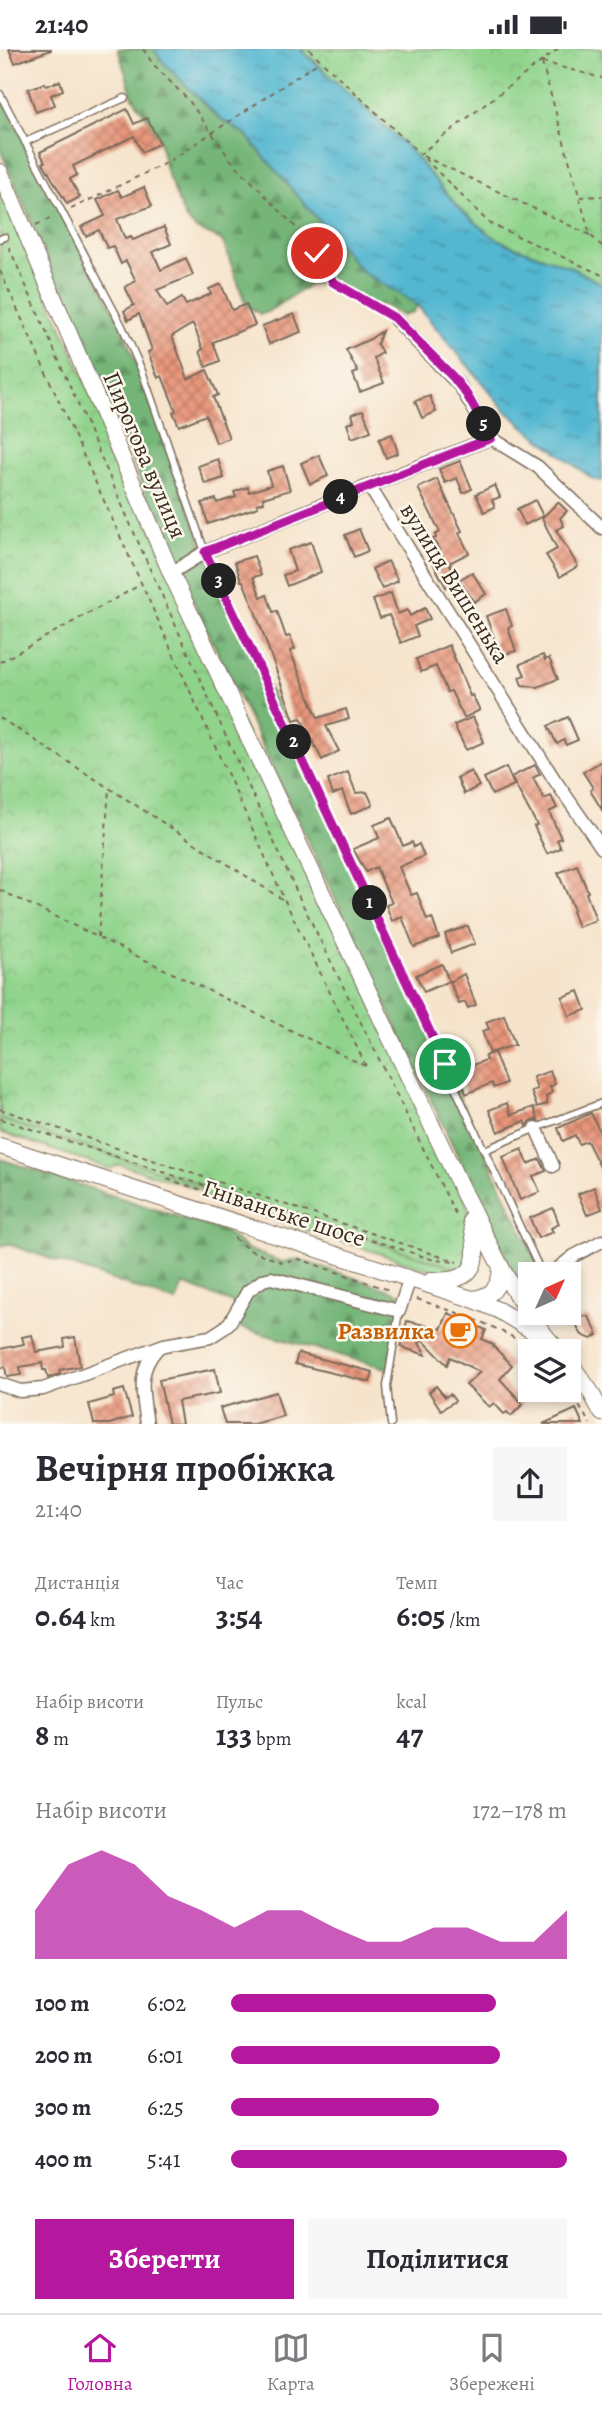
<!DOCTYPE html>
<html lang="uk">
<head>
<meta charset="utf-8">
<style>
  :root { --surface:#fff; --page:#f7f7f7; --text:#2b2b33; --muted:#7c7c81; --line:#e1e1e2; --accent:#b5179e }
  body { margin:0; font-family:Alegreya,serif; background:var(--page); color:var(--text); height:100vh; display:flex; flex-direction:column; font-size:26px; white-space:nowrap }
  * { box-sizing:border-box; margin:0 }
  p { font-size:23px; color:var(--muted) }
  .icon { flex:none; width:38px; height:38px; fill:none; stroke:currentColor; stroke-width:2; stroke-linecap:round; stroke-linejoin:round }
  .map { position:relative; height:1375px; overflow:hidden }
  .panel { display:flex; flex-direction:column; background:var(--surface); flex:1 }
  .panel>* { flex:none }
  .needle { width:46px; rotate:45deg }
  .tools { position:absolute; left:518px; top:1213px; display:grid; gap:14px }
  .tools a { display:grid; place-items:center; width:63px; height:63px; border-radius:0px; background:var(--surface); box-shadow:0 4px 10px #0003; font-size:35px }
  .pin { position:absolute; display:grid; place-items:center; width:60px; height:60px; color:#fff; margin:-30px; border:4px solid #fff; border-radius:50%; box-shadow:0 2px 7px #0007 }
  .km { position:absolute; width:35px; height:35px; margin:-18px; border-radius:50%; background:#222; color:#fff; font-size:19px; line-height:35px; text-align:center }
  .round { display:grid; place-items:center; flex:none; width:74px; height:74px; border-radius:0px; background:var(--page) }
  .summary { display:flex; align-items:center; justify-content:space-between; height:119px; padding:0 35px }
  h1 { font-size:38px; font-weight:700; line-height:52px }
  .metrics { display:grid; grid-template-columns:repeat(3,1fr); gap:10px; height:119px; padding:7px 35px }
  .metrics div { display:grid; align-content:center }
  .metrics b { font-size:30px; font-weight:700 }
  .metrics small { font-size:19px; font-weight:400 }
  .metrics p { font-size:19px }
  .chart { height:196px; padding:14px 35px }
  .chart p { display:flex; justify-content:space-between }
  .chart svg { width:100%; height:126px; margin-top:7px; fill:var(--accent); opacity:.7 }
  .button { display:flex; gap:14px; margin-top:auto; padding:14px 35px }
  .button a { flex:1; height:80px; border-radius:0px; background:var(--accent); color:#fff; font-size:28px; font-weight:700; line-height:80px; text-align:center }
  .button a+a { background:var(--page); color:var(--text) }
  ul { padding:0 35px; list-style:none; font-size:23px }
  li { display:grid; grid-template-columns:112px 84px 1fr; align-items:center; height:52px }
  li i { height:18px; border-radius:9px; background:var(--accent) }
  .status { display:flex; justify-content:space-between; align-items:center; height:49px; padding:0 35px; background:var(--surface); direction:ltr }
  .status svg { height:19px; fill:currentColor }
  .tabs { display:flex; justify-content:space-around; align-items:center; height:98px; border-top:2px solid var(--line); background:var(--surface); font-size:19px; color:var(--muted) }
  .tabs a { display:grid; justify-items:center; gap:4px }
  .tabs .current { color:var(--accent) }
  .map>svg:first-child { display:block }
  .grass { fill:#90d48c; stroke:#667f55; stroke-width:2 }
  .forest { fill:url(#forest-firs); stroke:#58704b; stroke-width:2 }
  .park { fill:url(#park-crowns); stroke:#667f55; stroke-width:2 }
  .water { fill:url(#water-ripples); stroke:#477078; stroke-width:2 }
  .building { fill:url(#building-cross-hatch) }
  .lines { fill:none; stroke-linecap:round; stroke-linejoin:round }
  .lane-casing { stroke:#7c6b5b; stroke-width:9 }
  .street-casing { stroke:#7c6b5b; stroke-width:15 }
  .secondary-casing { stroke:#7c6b5b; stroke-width:18 }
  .path { stroke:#7c6b5b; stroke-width:2; stroke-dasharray:5 5; stroke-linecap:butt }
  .lane { stroke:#fff; stroke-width:6 }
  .street { stroke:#fff; stroke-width:12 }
  .secondary { stroke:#fff; stroke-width:16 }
  .route-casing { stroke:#fff; stroke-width:14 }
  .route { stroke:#b5179e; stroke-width:9 }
  .labels { text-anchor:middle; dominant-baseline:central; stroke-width:5; stroke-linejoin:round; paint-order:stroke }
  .street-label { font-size:24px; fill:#3b2a1e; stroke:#fbf7ec }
  .food-label { font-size:24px; font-weight:bold; fill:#c56008; stroke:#fbf7ec; text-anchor:end }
</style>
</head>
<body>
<div class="status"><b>21:40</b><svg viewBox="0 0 49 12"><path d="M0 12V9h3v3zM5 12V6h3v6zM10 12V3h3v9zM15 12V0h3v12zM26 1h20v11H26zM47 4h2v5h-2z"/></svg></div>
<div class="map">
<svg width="602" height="1375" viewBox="0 0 602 1375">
  <defs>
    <pattern id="forest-firs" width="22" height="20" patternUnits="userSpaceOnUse" patternTransform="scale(1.75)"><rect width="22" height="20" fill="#74b678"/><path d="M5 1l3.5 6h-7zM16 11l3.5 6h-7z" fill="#609462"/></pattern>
    <pattern id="park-crowns" width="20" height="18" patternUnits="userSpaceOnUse" patternTransform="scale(1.75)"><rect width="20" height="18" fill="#90d48c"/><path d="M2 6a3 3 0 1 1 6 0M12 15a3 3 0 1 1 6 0" fill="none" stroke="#7db678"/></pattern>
    <pattern id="water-ripples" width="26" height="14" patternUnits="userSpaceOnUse" patternTransform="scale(1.75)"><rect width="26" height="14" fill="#53b7d1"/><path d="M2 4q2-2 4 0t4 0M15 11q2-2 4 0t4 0" fill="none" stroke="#4695a9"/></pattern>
    <pattern id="building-cross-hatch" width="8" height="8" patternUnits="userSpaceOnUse" patternTransform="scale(1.75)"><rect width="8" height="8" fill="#e8957a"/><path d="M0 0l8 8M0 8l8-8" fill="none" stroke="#bd7a63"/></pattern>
  </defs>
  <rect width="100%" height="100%" fill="#fbf7ec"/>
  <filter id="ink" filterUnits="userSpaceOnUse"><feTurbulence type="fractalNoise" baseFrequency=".0143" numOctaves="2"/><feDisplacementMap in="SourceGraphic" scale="14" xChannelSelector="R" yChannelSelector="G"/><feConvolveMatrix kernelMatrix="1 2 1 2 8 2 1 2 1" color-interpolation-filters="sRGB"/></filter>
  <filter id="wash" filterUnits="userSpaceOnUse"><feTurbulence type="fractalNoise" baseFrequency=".00686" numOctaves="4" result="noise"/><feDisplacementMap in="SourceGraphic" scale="28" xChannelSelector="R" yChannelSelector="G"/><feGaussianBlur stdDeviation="1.57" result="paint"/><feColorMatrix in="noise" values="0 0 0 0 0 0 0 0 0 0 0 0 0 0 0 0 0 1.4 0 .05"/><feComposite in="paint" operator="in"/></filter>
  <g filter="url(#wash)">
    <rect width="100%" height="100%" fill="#f6e3cb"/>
    <path class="grass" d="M0,1070L434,1211L467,1223L447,1226L200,1147L202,1141L119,1115L110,1120L0,1083Z"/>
    <g class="forest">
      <path d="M118,0H154L163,13L218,68L246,86L371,229L406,246L417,256L413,263L403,267L381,255L372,258L333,233H320L311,235L267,263L260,265L246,256L224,195L220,190L196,180L185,169L166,121L160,94L147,69L133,48Z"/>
      <path d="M0,45L122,277L205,503L542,1225H530L529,1239L512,1220L508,1212L178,520L0,100Z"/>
      <path d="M0,1110L225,1183L249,1201L282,1213L299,1210L404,1246L390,1320L238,1278L244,1258L183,1235L176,1253L8,1195L0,1197Z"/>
    </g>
    <g class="park">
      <path d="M300,0H602V235L570,218L507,195L491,186L461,161L315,12Z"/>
      <path d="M0,140L171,524L464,1145L475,1187L467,1223L0,1070Z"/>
    </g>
    <path class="water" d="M154,0H300L406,97L461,161L491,186L507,195L570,218L602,235V432L593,430L527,380L505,361L417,256C400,242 378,236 361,221L246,86L218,68L163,13Z"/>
    <g id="blocks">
      <g class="building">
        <path d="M9,0H51V1L15,14Z"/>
        <path d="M60,32L63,41L51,46L55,56L36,63L28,40L45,34L46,37Z"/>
        <path d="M127,60L134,75L147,69L160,94L142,103L134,87L73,117L77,126L70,130L80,148L67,155L43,114L45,113L40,103Z"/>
        <path d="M144,138L152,157L117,170L125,190L131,188L133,191L164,178L171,195L153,203L161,221L186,209L193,226L157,241L167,258L182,249L186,256L211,245L209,240L221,235L232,261L246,255L255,276L213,293L220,312L206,318L200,302L203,300L193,275L172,287L188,330L207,321L218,346L213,348L229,389L216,394L206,366L179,377L173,363L176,362L162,327L158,329L148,303L152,301L139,265L128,271L124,262L134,256L125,238L136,232L126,212L121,215L113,197L107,199L99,181L86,187L81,178L105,167L97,151L118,141L122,148Z"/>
        <path d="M294,265L301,283L269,295L262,277Z"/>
        <path d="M382,282L377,295L382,304L374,309L384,334L360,343L353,325L358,323L346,301L370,290Z"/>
        <path d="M430,347L436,363L422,369L415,352Z"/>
        <path d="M363,361L371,382L352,389L347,375L354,372L352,365Z"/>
        <path d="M392,385L398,404L386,409L379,390Z"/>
        <path d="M319,406L328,427L310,435L301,414Z"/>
        <path d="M218,410L224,429L205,435L198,417Z"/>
        <path d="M460,412L472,440L463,444L457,429L445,434L439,420Z"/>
        <path d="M283,417L290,441L263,449L264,453L257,455L258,458L208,475L202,454L216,450L217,454L236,448L234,443L248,438L249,443L271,436L267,422Z"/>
        <path d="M437,430L462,482L459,484L469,504L449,514L458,531L446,538L434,516L445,512L433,490L436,489L435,486L440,483L418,439Z"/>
        <path d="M495,436L500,448L492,451L495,458L484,463L476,445Z"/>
        <path d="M535,451L543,467L525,476L517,460Z"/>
        <path d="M558,453L567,462L560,469L564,477L556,481L578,517L560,528L546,506L557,500L542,469Z"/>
        <path d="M359,480L368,502L354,508L345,486Z"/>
        <path d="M311,493L321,523L287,537L283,526L295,522L288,501Z"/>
        <path d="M254,507L261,526L253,528L261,548L267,546L273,563L277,562L286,588L290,587L295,600L290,602L318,669L346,660L349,670L326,677L339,702L322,711L301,669L294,671L255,562L243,532H241L235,513Z"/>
        <path d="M388,512L398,532L382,540L372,520Z"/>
        <path d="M472,523L486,545L474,553L459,531Z"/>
        <path d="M391,544L398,565L407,561L410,567L425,559L430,570L414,577L418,587L401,594L389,566L380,569L373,551Z"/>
        <path d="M506,560L512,577L508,579L516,602L498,607L493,592H495L486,567Z"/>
        <path d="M449,596L470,647L472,646L480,661L464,669L451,642L447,643L436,617L421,623L416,610Z"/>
        <path d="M543,606L545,611L549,609L558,630L538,638L522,636L519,628L525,626L520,615Z"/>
        <path d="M473,668L484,693L466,701L454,676Z"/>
        <path d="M568,668L578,691L566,696L564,691L557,695L548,677Z"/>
        <path d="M602,712V761L590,741L593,739L583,723Z"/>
        <path d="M535,716L540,725L533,729L544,750L551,747L557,759L549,763L561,789L557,791L561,799L547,805L534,777L537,776L511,728Z"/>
        <path d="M506,718L514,736L492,746L484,729Z"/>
        <path d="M471,722L479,737L464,745L457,729Z"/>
        <path d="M348,723L356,744L367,743L373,756L351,765L342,742L333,746L328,731Z"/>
        <path d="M391,769L403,797L412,793L414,798L419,795L424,807L399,818L411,846L417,844L427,871L432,869L439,889L414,898L402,868L392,872L386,856L392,854L376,818L366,823L353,800L379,789L374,776Z"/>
        <path d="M577,816L588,843L586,844L596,871L578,878L572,862L574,861L558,824Z"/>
        <path d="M468,877L475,895L451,904L445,885Z"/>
        <path d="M442,915L449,932L424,943L416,926Z"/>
        <path d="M464,925L476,956L468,959L465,953L459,955L450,933Z"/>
        <path d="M579,942L586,961L569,967L562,948Z"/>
        <path d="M504,966L515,996L490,1004L482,982L489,980L486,973Z"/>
        <path d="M494,1003L506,1034L494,1039L492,1034L466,1045L460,1024L471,1020L470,1017L486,1011L485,1007Z"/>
        <path d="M550,1022L555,1035L550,1038L552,1043L546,1048L547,1055L537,1058L531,1042L537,1040L533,1028Z"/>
        <path d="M507,1054L511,1066L534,1058L538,1071H532L527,1077L525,1072L498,1083L489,1061Z"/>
        <path d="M591,1064L602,1087V1122L587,1092L579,1095L575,1086L563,1092L558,1079Z"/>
        <path d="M522,1100L528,1115L540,1110L546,1122L533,1127L540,1143L520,1151L503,1108Z"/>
        <path d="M594,1138L602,1160L587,1166L578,1145Z"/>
        <path d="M553,1159L559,1175L551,1179L553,1183L538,1189L530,1169Z"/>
        <path d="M448,1264L486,1281L482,1290L494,1296L493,1297L512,1316L500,1330L523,1355L511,1367L507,1363L504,1365L494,1354L489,1358L466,1336L480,1323L450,1308L447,1316L423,1291L419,1294L426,1306L401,1298L407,1272L441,1280Z"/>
        <path d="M585,1267L589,1268L598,1286L591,1290L582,1286L578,1280L576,1271Z"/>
        <path d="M32,1286L36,1303L65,1298L64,1290L75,1288L80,1317L59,1321L60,1325L48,1329L46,1321H43L42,1314L20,1318L21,1326L7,1328L5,1318L0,1319V1300L24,1295L22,1288Z"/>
        <path d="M298,1304L373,1323L370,1333L295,1315Z"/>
        <path d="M215,1320L220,1344L178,1352L182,1375H169L159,1331Z"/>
        <path d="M436,1337L445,1348L450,1345L455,1352L441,1361L429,1343Z"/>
        <path d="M124,1340L132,1368L109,1375H94L89,1355L114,1348L113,1343Z"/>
        <path d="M276,1343L283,1367L254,1375H225L220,1359Z"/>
        <path d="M576,1360L583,1375H543Z"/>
      </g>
    </g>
  </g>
  <g filter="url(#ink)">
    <use href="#blocks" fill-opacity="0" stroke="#7c6b5b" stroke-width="2"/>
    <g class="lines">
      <defs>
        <g id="lane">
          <path d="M0,45L122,277L142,322L205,503L542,1225"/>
          <path d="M25,93L125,49"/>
          <path d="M0,190L5,188"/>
          <path d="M485,1101L536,1079L602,1054"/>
          <path d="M391,1375L387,1337L399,1262"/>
        </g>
        <g id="street">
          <path d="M395,270L460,337L491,389"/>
          <path d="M369,437L491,389L538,418L602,479"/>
          <path d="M171,524L205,503L369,437L554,730L602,799"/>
          <path d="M536,1079L553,1117"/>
          <path d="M551,1225L574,1207L602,1192"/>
          <path d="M517,1245L530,1238"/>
          <path d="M0,1335L20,1342L43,1340L164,1296L210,1288L224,1279L230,1273L248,1242L263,1231L271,1229L399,1262L410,1229"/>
          <path d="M147,1375C143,1346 136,1323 157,1300"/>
        </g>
        <g id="secondary">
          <path d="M0,123L171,524L464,1145C492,1199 516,1258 559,1302"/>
          <path d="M0,1097L472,1250L498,1261L539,1286"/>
          <path d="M432,1231C480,1235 479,1208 471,1171"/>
          <path d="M472,1250C492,1248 500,1238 501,1219"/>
          <path d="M569,1313L590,1342L602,1364"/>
        </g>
      </defs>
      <use href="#lane" class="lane-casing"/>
      <use href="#street" class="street-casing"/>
      <use href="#secondary" class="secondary-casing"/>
      <g class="path">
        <path d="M143,0L153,15L190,53L230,110L310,193L333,233L386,264"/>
        <path d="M309,0L419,104"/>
        <path d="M558,0L420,105L489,174L602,226"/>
        <path d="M542,13L602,29"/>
        <path d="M542,14L590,186L602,197"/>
        <path d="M423,107L590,186"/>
        <path d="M580,148L602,147"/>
        <path d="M71,160L168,113L319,13"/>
        <path d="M36,176L54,168"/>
        <path d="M9,198L150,520L299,848L457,1168"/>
        <path d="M0,222L285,852L366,1017"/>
        <path d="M0,613L140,536"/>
        <path d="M0,669L285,852"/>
        <path d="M0,841L365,1017"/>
        <path d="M98,888L109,740"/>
        <path d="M0,1060L457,1213"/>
        <path d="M0,1070L434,1211L456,1213"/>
        <path d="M167,1130L202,1141"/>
        <path d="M234,1189L249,1201L282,1213L299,1210L392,1242"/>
        <path d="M417,1250C457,1264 499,1276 534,1302"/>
        <path d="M569,1340L590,1375"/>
      </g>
      <use href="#lane" class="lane"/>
      <use href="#street" class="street"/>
      <use href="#secondary" class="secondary"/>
    </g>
  </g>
  <g class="lines" filter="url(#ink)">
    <defs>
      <path id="route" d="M317,204L333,233L396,270L453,328L467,346L491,389L205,503L445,1015"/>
    </defs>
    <use href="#route" class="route-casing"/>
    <use href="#route" class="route"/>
  </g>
  <defs>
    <symbol id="cafe-ring" viewBox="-11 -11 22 22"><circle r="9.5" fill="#fbf7ec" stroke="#e8710a" stroke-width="1.5"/><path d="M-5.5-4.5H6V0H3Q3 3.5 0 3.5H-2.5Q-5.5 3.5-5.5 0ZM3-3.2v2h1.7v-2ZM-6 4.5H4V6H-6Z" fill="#e8710a"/></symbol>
  </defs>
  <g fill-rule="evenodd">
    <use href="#cafe-ring" x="441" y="1263" width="38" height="38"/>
  </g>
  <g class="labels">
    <g class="street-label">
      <text transform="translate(145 406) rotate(67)">Пирогова вулиця</text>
      <text transform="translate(455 534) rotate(58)">вулиця Вишенька</text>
      <text transform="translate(284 1164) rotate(18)">Гніванське шосе</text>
    </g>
    <g class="food-label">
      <text x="435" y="1282">Развилка</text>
    </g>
  </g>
</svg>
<div class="tools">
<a><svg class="needle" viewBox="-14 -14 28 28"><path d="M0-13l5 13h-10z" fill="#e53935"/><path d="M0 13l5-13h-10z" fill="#7c7c81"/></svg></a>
<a><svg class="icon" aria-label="layers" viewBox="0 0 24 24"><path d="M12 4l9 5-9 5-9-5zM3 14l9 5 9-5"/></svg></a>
</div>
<div class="pin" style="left:445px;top:1015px;background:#1e9e55"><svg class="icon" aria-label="arrive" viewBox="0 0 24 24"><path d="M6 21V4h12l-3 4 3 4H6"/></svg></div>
<div class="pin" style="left:317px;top:204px;background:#d93025"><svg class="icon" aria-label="check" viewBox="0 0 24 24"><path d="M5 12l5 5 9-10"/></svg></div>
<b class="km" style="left:370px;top:854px">1</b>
<b class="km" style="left:294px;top:693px">2</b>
<b class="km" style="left:219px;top:532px">3</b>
<b class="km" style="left:341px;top:448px">4</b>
<b class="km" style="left:484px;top:375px">5</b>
</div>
<section class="panel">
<div class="summary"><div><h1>Вечірня пробіжка</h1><p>21:40</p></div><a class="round"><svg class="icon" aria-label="share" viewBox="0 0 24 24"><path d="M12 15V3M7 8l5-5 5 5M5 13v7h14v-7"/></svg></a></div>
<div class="metrics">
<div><p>Дистанція</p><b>0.64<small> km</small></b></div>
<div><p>Час</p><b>3:54</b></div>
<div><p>Темп</p><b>6:05<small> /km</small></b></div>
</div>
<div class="metrics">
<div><p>Набір висоти</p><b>8<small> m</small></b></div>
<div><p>Пульс</p><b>133<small> bpm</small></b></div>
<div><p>kcal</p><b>47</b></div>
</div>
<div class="chart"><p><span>Набір висоти</span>172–178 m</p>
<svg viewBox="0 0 160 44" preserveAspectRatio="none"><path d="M0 44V27L10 11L20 6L30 11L40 22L50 27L60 33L70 27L80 27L90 33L100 38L110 38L120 33L130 33L140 38L150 38L160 27V44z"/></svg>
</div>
<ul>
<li><b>100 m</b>6:02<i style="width:79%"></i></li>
<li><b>200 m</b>6:01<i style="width:80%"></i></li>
<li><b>300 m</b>6:25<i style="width:62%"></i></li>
<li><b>400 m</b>5:41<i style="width:100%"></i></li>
</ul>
<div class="button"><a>Зберегти</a><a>Поділитися</a></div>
</section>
<nav class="tabs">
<a class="current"><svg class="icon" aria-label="home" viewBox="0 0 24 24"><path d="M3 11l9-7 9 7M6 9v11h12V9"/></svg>Головна</a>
<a><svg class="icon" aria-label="map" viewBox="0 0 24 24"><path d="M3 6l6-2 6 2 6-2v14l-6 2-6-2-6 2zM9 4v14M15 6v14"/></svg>Карта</a>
<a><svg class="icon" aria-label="saved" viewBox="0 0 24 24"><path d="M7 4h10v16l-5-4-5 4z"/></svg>Збережені</a>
</nav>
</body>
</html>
